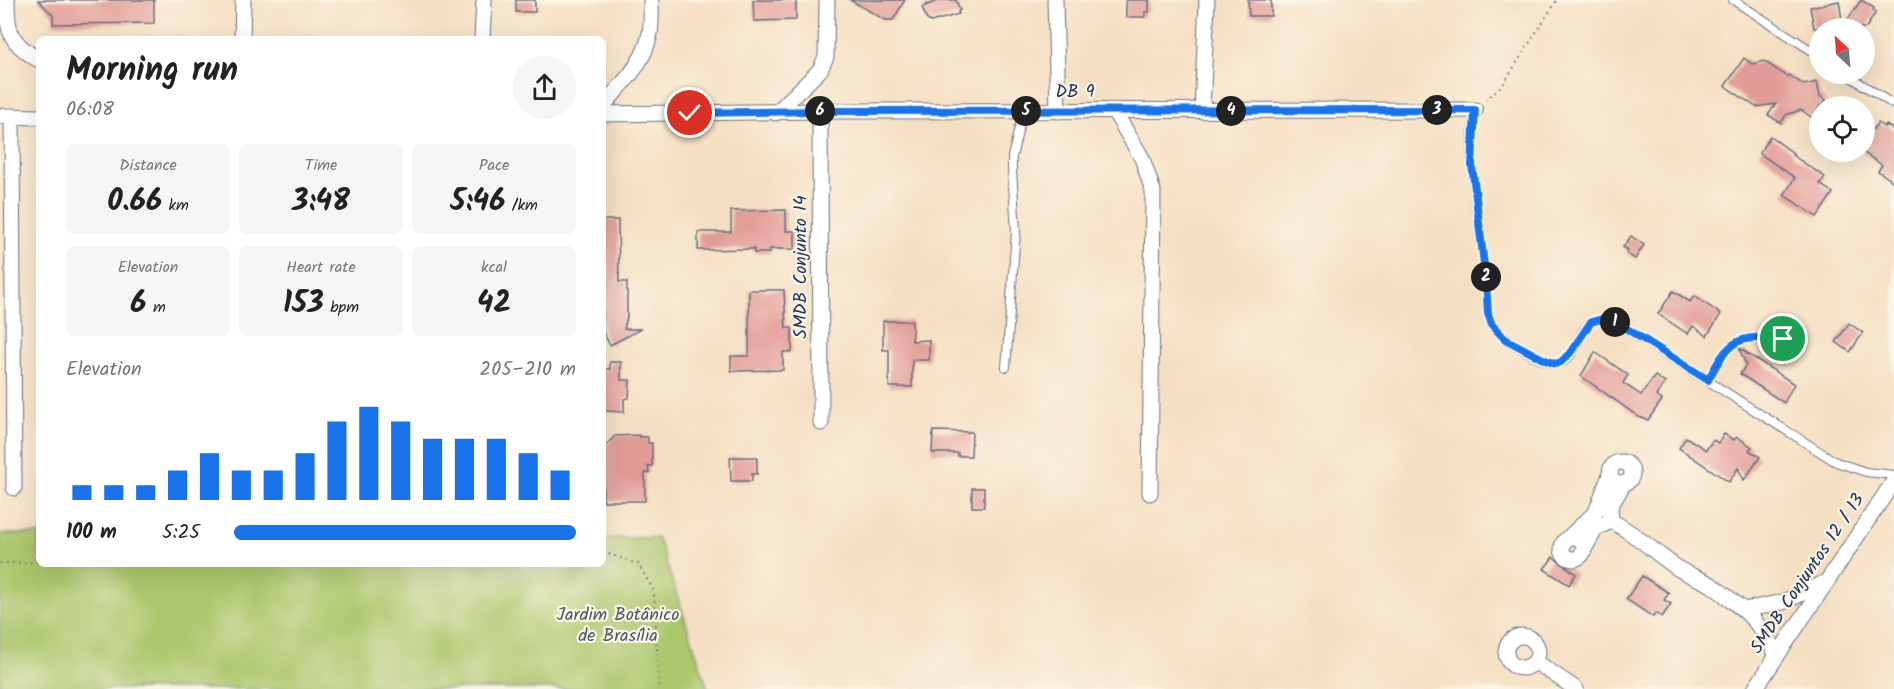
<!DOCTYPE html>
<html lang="en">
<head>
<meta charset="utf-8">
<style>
  :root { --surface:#fff; --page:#f6f6f6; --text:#222; --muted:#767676; --accent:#1a73e8 }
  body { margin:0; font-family:Kalam,sans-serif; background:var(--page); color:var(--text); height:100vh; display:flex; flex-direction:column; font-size:22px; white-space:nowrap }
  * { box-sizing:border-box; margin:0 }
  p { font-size:20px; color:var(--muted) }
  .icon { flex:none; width:33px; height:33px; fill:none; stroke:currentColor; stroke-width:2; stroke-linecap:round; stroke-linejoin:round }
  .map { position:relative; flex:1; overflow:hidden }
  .panel { position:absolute; left:36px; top:36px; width:570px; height:531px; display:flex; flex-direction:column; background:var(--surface); border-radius:9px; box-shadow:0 6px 24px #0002 }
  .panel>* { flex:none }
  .needle { width:39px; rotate:334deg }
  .tools { position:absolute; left:1809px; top:18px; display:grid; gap:12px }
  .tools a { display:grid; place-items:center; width:66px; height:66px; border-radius:50%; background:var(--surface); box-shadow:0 6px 24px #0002; font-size:30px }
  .pin { position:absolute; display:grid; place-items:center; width:51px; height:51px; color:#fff; margin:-26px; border:3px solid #fff; border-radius:50%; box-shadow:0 2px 6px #0007 }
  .km { position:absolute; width:30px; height:30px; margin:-15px; border-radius:50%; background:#222; color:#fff; font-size:16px; line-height:30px; text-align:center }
  .round { display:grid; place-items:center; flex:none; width:63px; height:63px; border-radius:32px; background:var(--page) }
  .headline { display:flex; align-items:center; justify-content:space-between; height:102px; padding:0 30px }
  h1 { font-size:33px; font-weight:700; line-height:45px }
  .figures { display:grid; grid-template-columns:repeat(3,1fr); gap:9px; height:102px; padding:6px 30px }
  .figures div { display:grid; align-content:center; border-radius:9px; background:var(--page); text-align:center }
  .figures b { font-size:30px; font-weight:700 }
  .figures small { font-size:16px; font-weight:400 }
  .figures p { font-size:16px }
  .chart { height:168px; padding:12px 30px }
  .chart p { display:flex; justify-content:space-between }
  .chart svg { width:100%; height:108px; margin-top:6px; stroke:var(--accent); stroke-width:6 }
  ul { padding:0 30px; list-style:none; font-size:20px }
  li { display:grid; grid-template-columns:96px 72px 1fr; align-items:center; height:45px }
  li i { height:15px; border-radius:8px; background:var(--accent) }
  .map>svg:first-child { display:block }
  .green { fill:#acc66c; stroke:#647a65; stroke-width:1.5 }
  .building { fill:#e29c97 }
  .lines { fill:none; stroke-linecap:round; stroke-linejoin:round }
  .lane-casing { stroke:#676d81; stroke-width:10 }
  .street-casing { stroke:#676d81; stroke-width:17 }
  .path { stroke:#676d81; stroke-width:2; stroke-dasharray:1.5 4.5; stroke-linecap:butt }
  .lane { stroke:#fff; stroke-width:8 }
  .street { stroke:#fff; stroke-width:15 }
  .route-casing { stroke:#fff; stroke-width:12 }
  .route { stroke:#1a73e8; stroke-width:8 }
  .labels { text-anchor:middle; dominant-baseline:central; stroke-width:4.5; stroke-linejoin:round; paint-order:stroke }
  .street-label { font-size:18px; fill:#1b2f5e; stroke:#fcf5e5 }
  .park-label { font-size:18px; fill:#465c62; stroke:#fcf5e5 }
</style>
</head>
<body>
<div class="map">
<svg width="1894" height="689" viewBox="0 0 1894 689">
  <rect width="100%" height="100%" fill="#fcf5e5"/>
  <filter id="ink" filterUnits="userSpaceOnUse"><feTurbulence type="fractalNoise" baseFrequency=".0167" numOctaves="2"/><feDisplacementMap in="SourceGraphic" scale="12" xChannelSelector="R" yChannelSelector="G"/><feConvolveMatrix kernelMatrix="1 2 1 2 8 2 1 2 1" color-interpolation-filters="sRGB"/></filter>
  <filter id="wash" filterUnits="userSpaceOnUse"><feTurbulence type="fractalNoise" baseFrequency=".008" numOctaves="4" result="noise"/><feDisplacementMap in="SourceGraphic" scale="24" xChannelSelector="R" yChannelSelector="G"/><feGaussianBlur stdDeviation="1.35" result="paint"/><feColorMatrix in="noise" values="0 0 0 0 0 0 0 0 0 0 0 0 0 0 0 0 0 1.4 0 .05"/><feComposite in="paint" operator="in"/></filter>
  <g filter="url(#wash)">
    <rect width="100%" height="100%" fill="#f5dfc2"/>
    <path class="green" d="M0,534H39V564H603V538H658L708,689H0Z"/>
    <g id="blocks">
      <g class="building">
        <path d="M38,0H154V23L53,24V15Z"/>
        <rect x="516" y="0" width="19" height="12"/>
        <path d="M753,0H796V20L754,21Z"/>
        <path d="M850,0H905L893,20H885Z"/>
        <path d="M940,0H956L960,10L958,11L959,14L931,22L927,20L922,7Z"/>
        <path d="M1126,0H1149V12H1145V17H1126Z"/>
        <path d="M1248,0H1271V16H1249Z"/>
        <path d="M1861,0L1874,8L1873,10L1876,12L1866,28H1814L1810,7L1839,1L1843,27Z"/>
        <path d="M1744,58L1752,64L1764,61L1788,77L1789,75L1804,85L1817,82L1820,96L1826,100L1821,106H1820L1813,118L1801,110L1786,115L1781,123L1768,115L1776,104L1756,107L1725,86Z"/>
        <path d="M1878,123L1884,127L1886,125L1894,130V182L1878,171L1882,165L1864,153V125L1872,130Z"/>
        <path d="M1770,136L1793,153L1792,155L1825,177L1820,184L1833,193L1817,217L1784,195L1795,178L1759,153Z"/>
        <path d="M786,210V231H795V249H770V253H754V249L698,250V232H731V211Z"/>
        <path d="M603,220H618L619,282H627V317L624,329H641L610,345L603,332Z"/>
        <path d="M1631,236L1644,245L1635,259L1626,253L1628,250L1623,247Z"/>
        <path d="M749,290H784L786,328H792V352H783V370L731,371V356H749Z"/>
        <path d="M1673,291L1690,302L1694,296L1721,314L1707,336L1693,326L1688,334L1658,314Z"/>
        <path d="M883,321H912V341L929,340V360H912V387H889V350H883Z"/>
        <path d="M1849,323L1863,333L1850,352L1836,342Z"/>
        <path d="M1739,348L1794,384L1784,403L1740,374L1746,365Z"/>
        <path d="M1595,352L1628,375L1623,383L1641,395L1655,376L1665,383L1656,396L1662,400L1648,420L1639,417L1581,376Z"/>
        <path d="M610,362H621V380H630L629,398L624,399V412L603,411V369H610Z"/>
        <path d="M933,431L972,432L971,456H958V453H932Z"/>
        <path d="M1724,434L1734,440L1737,437L1752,447L1749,450L1760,457L1744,480L1738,468L1729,482L1679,448L1686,437L1706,450L1713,440L1718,443Z"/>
        <path d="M639,435V437H648V443H652V466H648L649,473H645V501H603V448L615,436Z"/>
        <path d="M730,457H757V474H752V481H731Z"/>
        <rect x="972" y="488" width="12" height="19"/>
        <path d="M1553,557L1576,574L1569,585L1544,569Z"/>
        <path d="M1642,576L1669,593L1664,600L1671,604L1662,617L1656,613L1653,617L1626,599Z"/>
      </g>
    </g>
  </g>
  <g filter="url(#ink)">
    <use href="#blocks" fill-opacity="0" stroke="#676d81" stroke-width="1.5"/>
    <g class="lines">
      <defs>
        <g id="lane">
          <path d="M1733,0L1820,56"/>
          <path d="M1846,74L1894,105"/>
          <path d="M1475,110C1473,128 1471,146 1472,165C1475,202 1481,240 1486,278C1487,292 1485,309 1491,323C1495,329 1500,335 1506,339C1515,345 1545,364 1555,364C1583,363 1573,308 1615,322L1836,462L1866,472L1894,475"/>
          <path d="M1006,367L1016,231L1012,170V157L1023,111"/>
          <path d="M1708,380C1730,339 1736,335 1783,339"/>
        </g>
        <g id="street">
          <path d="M7,0C7,32 10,43 39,60"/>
          <path d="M1055,0L1058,111"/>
          <path d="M242,39L243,0"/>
          <path d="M482,39L484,0"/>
          <path d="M603,106C622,84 645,63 650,33C652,22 651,11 651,0"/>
          <path d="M820,111L821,423"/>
          <path d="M1114,111L1142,158L1153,191L1150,493"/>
          <path d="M1202,111L1207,0"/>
          <path d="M776,113L820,70L826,57L827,0"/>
          <path d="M603,114L820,111L1475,110"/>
          <path d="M0,116L39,117"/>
          <path d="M12,116L14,488"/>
          <circle cx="1621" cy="473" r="11"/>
          <path d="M1624,483L1610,507L1611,521C1635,533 1654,552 1676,567C1687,575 1699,578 1710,584C1722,592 1733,602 1744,610L1783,602L1826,582"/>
          <circle cx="1573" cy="548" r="11"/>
          <path d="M1567,539L1596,512L1610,475"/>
          <path d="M1582,553L1596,528L1611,521"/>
          <path d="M1744,610C1759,624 1769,638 1777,656"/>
          <circle cx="1522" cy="652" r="16"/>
          <path d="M1536,662L1576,689"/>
          <path d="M1755,689L1894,481"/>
        </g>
      </defs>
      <use href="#lane" class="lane-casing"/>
      <use href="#street" class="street-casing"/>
      <g class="path">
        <path d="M1486,100L1504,83L1557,0"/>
        <path d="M603,552L638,564L654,591L659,689"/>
        <path d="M0,563L39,562"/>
      </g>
      <use href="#lane" class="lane"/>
      <use href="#street" class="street"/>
    </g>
  </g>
  <g class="lines" filter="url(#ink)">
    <defs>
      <path id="route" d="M690,113L820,111L1475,110L1472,165L1486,281L1488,314L1492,325L1505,339L1543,359L1555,364L1561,362L1570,353L1591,322L1602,319L1616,322L1708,380C1730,339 1736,335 1783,339"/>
    </defs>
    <use href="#route" class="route-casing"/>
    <use href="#route" class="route"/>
  </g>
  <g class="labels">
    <g class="street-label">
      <text x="1075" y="92">DB 9</text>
      <text transform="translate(801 267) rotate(-90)">SMDB Conjunto 14</text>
      <text transform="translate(1808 574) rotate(-56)">SMDB Conjuntos 12 / 13</text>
    </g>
    <g class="park-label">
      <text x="618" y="615">Jardim Botânico<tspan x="618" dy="21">de Brasília</tspan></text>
    </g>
  </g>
</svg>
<div class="tools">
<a><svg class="needle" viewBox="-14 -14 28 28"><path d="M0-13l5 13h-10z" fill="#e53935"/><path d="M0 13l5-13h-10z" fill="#767676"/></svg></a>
<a><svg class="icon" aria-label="locate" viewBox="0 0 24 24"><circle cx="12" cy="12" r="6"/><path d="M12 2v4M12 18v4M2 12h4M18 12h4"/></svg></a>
</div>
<div class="pin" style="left:1783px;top:339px;background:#1e9e55"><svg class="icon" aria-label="arrive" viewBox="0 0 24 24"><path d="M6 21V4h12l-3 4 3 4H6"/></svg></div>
<div class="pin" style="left:690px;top:113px;background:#d93025"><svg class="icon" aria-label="check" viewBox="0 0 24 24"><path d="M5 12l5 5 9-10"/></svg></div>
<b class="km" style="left:1615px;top:322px">1</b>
<b class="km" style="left:1486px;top:277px">2</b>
<b class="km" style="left:1437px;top:110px">3</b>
<b class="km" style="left:1231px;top:111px">4</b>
<b class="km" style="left:1026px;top:111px">5</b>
<b class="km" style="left:820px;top:111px">6</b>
<section class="panel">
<div class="headline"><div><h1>Morning run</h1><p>06:08</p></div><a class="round"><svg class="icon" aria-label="share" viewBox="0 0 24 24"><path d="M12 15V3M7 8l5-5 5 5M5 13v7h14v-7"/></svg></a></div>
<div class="figures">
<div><p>Distance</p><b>0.66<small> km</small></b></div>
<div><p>Time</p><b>3:48</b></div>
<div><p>Pace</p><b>5:46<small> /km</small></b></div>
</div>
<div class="figures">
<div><p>Elevation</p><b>6<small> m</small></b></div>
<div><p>Heart rate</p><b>153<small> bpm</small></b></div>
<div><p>kcal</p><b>42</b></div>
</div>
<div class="chart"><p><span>Elevation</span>205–210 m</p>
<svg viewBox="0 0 160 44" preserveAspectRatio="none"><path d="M5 44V38M15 44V38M25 44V38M35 44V32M45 44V25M55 44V32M65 44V32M75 44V25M85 44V12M95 44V6M105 44V12M115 44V19M125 44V19M135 44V19M145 44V25M155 44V32"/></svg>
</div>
<ul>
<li><b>100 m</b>5:25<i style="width:100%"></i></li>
</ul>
</section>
</div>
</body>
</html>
